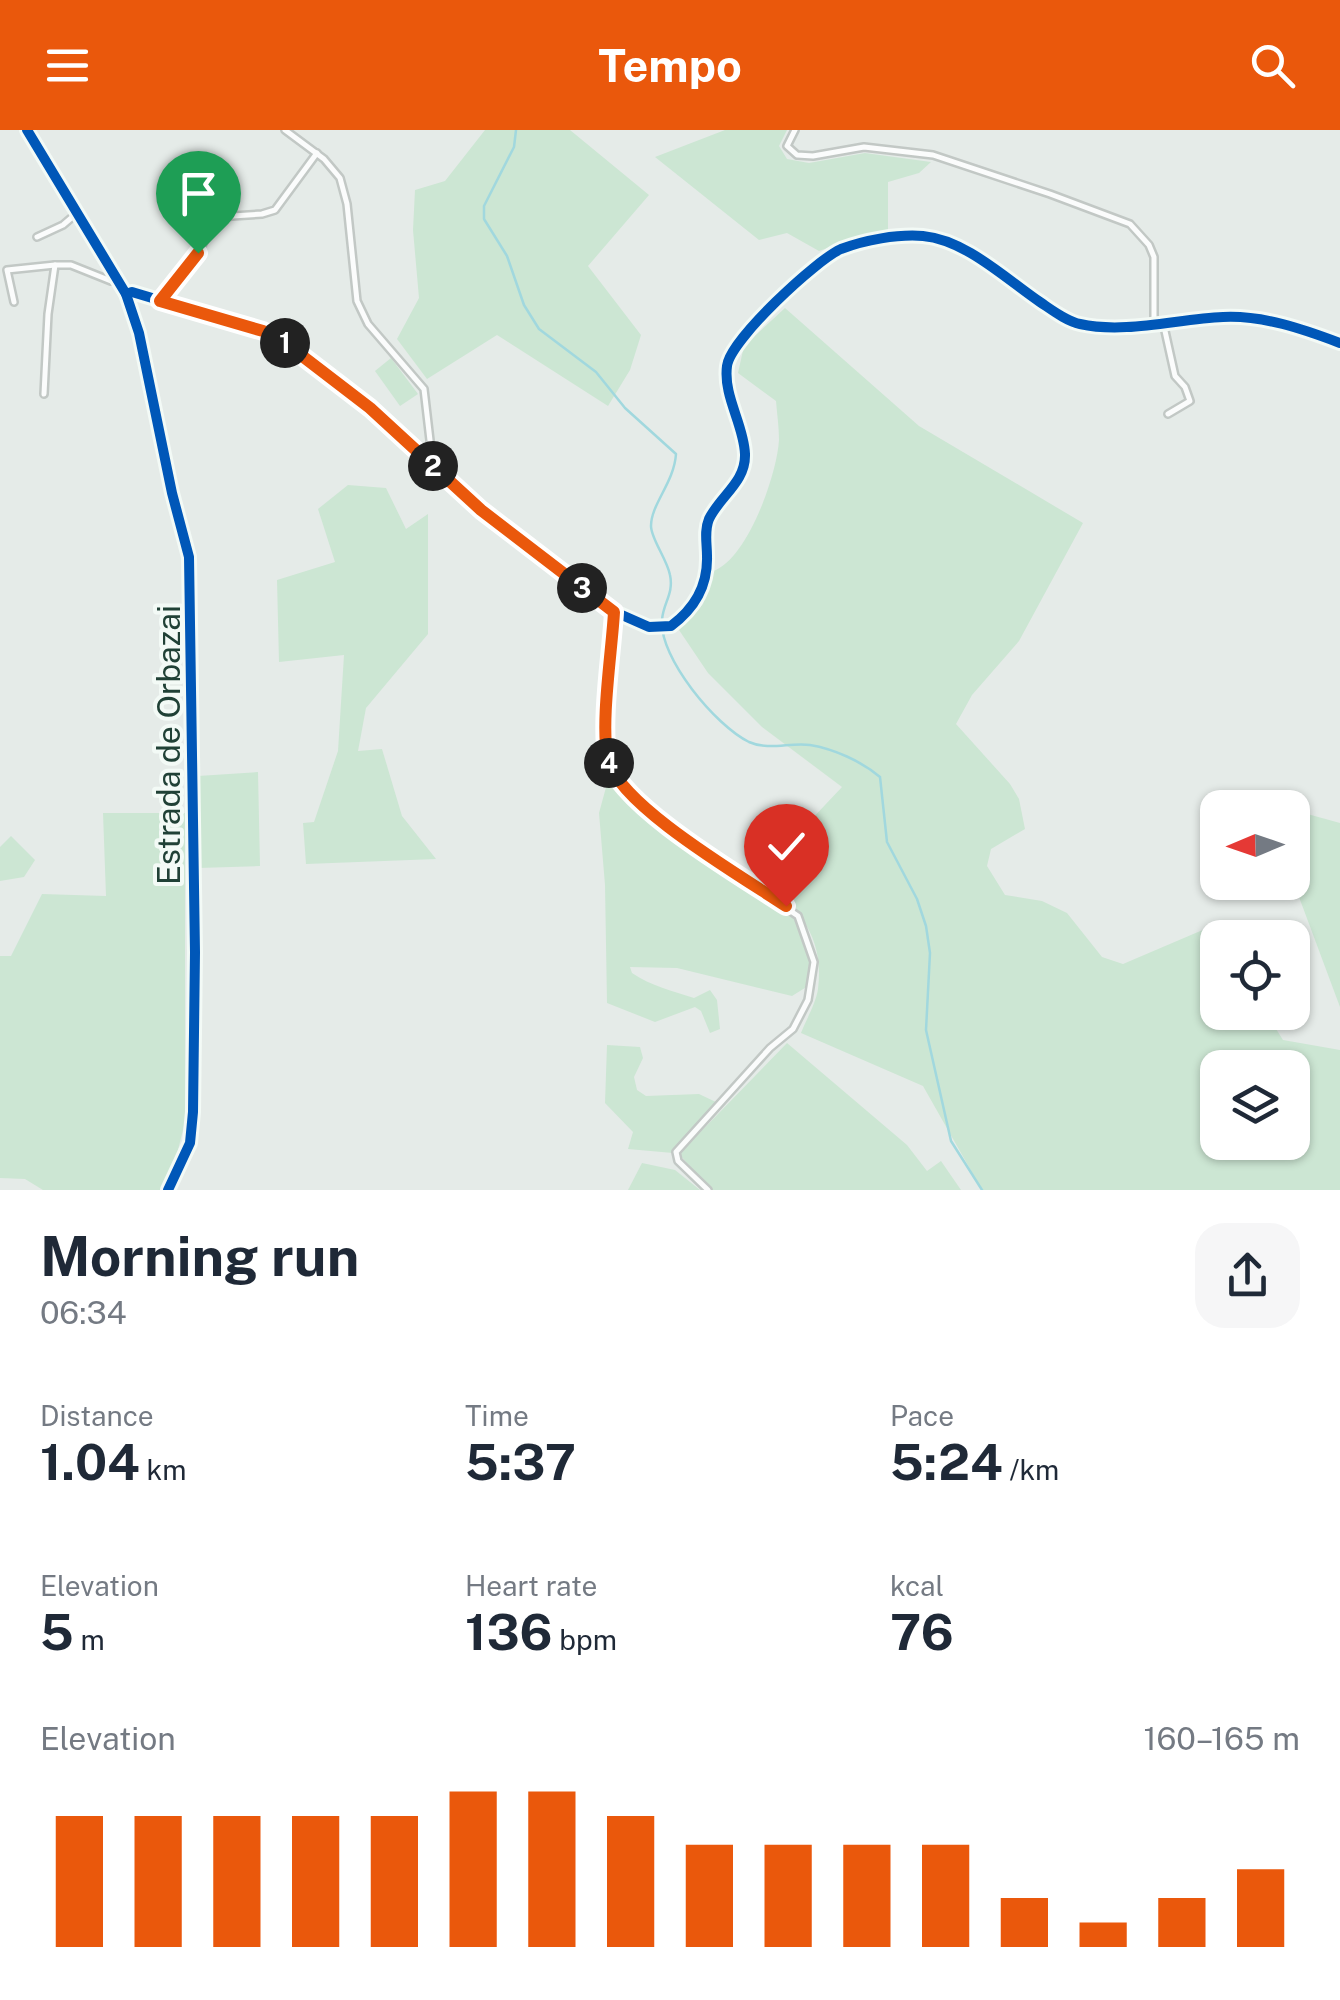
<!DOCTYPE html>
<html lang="en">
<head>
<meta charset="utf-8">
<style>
  :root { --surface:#fff; --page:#f6f6f7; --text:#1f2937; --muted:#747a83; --accent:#ea580c }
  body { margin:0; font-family:"Public Sans",sans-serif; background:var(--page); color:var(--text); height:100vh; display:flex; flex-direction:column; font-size:38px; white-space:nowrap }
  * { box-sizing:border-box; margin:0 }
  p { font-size:32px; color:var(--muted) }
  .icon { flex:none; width:55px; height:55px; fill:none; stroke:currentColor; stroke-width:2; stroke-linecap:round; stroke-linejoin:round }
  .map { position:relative; height:1060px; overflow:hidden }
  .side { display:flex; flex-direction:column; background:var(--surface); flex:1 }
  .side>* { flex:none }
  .needle { width:65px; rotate:268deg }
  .controls { position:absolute; left:1200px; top:660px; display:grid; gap:20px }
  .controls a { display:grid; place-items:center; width:110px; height:110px; border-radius:20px; background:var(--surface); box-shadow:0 2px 8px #0004; font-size:50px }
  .pin { position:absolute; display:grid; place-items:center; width:85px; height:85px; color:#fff; margin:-102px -42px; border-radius:50% 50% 50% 0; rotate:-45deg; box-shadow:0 0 10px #0007 }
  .pin .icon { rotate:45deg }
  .km { position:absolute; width:50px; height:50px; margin:-25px; border-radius:50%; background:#222; color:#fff; font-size:28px; line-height:50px; text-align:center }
  .round { display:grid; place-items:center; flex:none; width:105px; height:105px; border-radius:30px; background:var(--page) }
  .summary { display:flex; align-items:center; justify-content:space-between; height:170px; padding:0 40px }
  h1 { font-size:55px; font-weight:700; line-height:75px }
  .stats { display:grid; grid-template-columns:repeat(3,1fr); gap:15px; height:170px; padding:10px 40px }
  .stats div { display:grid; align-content:center }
  .stats b { font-size:50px; font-weight:700 }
  .stats small { font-size:28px; font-weight:400 }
  .stats p { font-size:28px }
  .chart { height:280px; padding:20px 40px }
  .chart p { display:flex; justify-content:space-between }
  .chart svg { width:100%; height:180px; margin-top:10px; stroke:var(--accent); stroke-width:6 }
  header { display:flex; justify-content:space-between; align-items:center; height:130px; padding:0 40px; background:var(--accent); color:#fff; font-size:45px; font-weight:700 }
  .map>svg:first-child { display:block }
  .green { fill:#cce6d3; fill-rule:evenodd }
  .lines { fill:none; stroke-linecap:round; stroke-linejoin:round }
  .stream { stroke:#a1d8de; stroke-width:2.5 }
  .minor-casing { stroke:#c2c8c5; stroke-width:10 }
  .minor { stroke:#fbfcfc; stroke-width:5 }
  .cycleway-casing { stroke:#f3faf6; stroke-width:16 }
  .cycleway { stroke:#0057b8; stroke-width:10 }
  .route-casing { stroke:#fff; stroke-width:20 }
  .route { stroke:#ea580c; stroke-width:12 }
  .labels { text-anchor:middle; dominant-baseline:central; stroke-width:8; stroke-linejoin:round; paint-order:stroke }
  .street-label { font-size:32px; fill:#204136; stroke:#f3faf6 }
</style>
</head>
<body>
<header><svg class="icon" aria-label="menu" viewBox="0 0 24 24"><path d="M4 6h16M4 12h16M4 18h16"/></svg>Tempo<svg class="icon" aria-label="search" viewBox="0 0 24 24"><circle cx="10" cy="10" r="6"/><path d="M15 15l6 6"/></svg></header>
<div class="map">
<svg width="1340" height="1060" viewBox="0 0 1340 1060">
  <rect width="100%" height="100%" fill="#e5ebe8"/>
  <g class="green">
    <path d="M485,0H570L649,65L588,136L641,205L630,240L608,276L497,205L427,249L397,209L419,168L413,100L415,60L445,51Z"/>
    <path d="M725,0H787L779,16L787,29L809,33L865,23L931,32L919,43L888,52V102L850,110L819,121L787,103L759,110L655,27Z"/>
    <path d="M785,178L919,296L1083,393L1019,511L972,565L956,594L1010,654L1019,669L1025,699L991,719L987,736L1005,765L1042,771L1067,783L1102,827L1123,834L1205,799L1217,815L1218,882L1266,883L1283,910L1340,920V1060H982L923,956L801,903C806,890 816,873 818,859C825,803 796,777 758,746L842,657L762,597L708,543L679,500L703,474L713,441C747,430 777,345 779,310C779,297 777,284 776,271L738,243L744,216ZM1218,938H1292V1012H1218Z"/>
    <path d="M391,228L418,264L400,276L375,241Z"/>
    <path d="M348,355L386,358L406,399L428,384V504L366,578L358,621L382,619L402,686L436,729L306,734L303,693L314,692L338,621L344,525L279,532L277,450L335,432L318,379Z"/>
    <path d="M258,642L260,736L198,738V646Z"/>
    <path d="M608,650L691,718L799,792L812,828L808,856L792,866L677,838L630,837L632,843C651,856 673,861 694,868L710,860L717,870L720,899L710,903L701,881L695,877L655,892L607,873L605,755L599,683Z"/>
    <path d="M1293,680L1340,693V877L1299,767L1288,753L1292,752Z"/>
    <path d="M103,683H185V992L168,1060H43L25,1049L0,1048V826H11L42,764L106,766Z"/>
    <path d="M11,706L35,730L24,747L0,751V717Z"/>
    <path d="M787,913L907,1015L927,1041L941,1031L961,1060H711L679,1024Z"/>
    <path d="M607,915L640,917L643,928L634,947L637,960L646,966L699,964L718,973L673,1023L628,1019L633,1002L605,973Z"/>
    <path d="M642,1033L675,1040L700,1060H628Z"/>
  </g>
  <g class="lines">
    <path class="stream" d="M516,0L514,17L484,76V89L507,126L524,175L539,199L596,242L625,278L676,324C674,353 651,374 651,396C651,409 667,429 670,445C674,464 663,473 662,490C659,528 716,596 749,612C769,621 790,612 810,615C834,619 861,631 880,647L887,712L917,769L926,796L930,823L926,900L951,1011L982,1060"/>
    <defs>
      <g id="minor">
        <path d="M27,0L126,164L139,203L172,363L189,427L195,822L193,982L190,1013L168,1060"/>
        <path d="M285,0L324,29L340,48L347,74L357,171L368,194L424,259L433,336"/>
        <path d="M795,0L787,16L797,25L813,26L864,17L933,25L1050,64L1130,94L1149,115L1154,127V193"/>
        <path d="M37,107L63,95L77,83"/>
        <path d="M126,164L132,162L263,201L284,212L370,278L481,380L588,463L615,482L649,497L671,496C694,479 708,456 707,426C707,413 704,401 709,389C720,366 746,352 745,324C744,295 723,266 727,236C730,210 816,130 841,119C865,110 897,104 923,106C966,110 1006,149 1040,172C1052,180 1066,191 1080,194C1125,204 1177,189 1223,187C1263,185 1303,199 1340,213"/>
        <path d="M161,171L198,123L217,87L262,84L275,80L317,23"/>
        <path d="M14,172L7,140L55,135"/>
        <path d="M1163,192L1175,246L1185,257L1190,271L1168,284"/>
        <path d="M44,264L48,184L55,135H71L111,151L115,149"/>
        <path d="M614,483L606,607L608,632L619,652L698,718L798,786L814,832L808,870L793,899L770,918L676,1022L678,1031L708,1060"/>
      </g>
    </defs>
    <use href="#minor" class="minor-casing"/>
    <use href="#minor" class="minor"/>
    <defs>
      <g id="cycleway">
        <path d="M27,0L126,164L139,203L172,363L189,427L195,822L193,982L190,1013L168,1060"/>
        <path d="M126,164L132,162L263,201L284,212L370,278L481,380L588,463L615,482L649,497L671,496C694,479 708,456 707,426C707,413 704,401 709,389C720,366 746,352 745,324C744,295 723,266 727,236C730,210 816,130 841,119C865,110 897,104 923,106C966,110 1006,149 1040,172C1052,180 1066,191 1080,194C1125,204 1177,189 1223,187C1263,185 1303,199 1340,213"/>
      </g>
    </defs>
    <use href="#cycleway" class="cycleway-casing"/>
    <use href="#cycleway" class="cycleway"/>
  </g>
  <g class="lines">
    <defs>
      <path id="route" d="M198,123L160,171L263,201L284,212L370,278L481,380L614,482C612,520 600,595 608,629C618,675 744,748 786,776"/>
    </defs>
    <use href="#route" class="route-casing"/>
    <use href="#route" class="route"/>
  </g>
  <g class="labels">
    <g class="street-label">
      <text transform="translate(168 615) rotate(-90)">Estrada de Orbazai</text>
    </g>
  </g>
</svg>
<div class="controls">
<a><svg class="needle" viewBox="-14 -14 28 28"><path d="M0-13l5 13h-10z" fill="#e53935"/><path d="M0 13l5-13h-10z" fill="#747a83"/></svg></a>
<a><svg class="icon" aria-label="locate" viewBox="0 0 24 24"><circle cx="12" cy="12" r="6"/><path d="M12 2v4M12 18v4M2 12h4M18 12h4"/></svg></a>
<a><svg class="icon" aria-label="layers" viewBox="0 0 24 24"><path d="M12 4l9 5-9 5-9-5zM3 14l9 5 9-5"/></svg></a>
</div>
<div class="pin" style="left:198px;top:123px;background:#1e9e55"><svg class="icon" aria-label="arrive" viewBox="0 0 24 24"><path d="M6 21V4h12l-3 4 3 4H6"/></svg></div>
<div class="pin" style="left:786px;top:776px;background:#d93025"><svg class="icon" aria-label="check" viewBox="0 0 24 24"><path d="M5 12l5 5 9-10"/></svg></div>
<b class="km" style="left:285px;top:213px">1</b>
<b class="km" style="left:433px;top:336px">2</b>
<b class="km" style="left:582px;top:458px">3</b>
<b class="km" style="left:609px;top:633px">4</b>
</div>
<section class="side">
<div class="summary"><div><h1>Morning run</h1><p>06:34</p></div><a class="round"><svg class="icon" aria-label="share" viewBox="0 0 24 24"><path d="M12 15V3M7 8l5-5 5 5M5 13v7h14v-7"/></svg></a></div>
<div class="stats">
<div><p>Distance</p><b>1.04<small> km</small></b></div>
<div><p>Time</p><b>5:37</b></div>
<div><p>Pace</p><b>5:24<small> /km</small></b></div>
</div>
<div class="stats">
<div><p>Elevation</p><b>5<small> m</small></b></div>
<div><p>Heart rate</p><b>136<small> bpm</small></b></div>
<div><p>kcal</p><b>76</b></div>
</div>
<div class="chart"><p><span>Elevation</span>160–165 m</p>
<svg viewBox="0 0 160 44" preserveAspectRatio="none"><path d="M5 44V12M15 44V12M25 44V12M35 44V12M45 44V12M55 44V6M65 44V6M75 44V12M85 44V19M95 44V19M105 44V19M115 44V19M125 44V32M135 44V38M145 44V32M155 44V25"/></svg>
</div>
</section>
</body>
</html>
